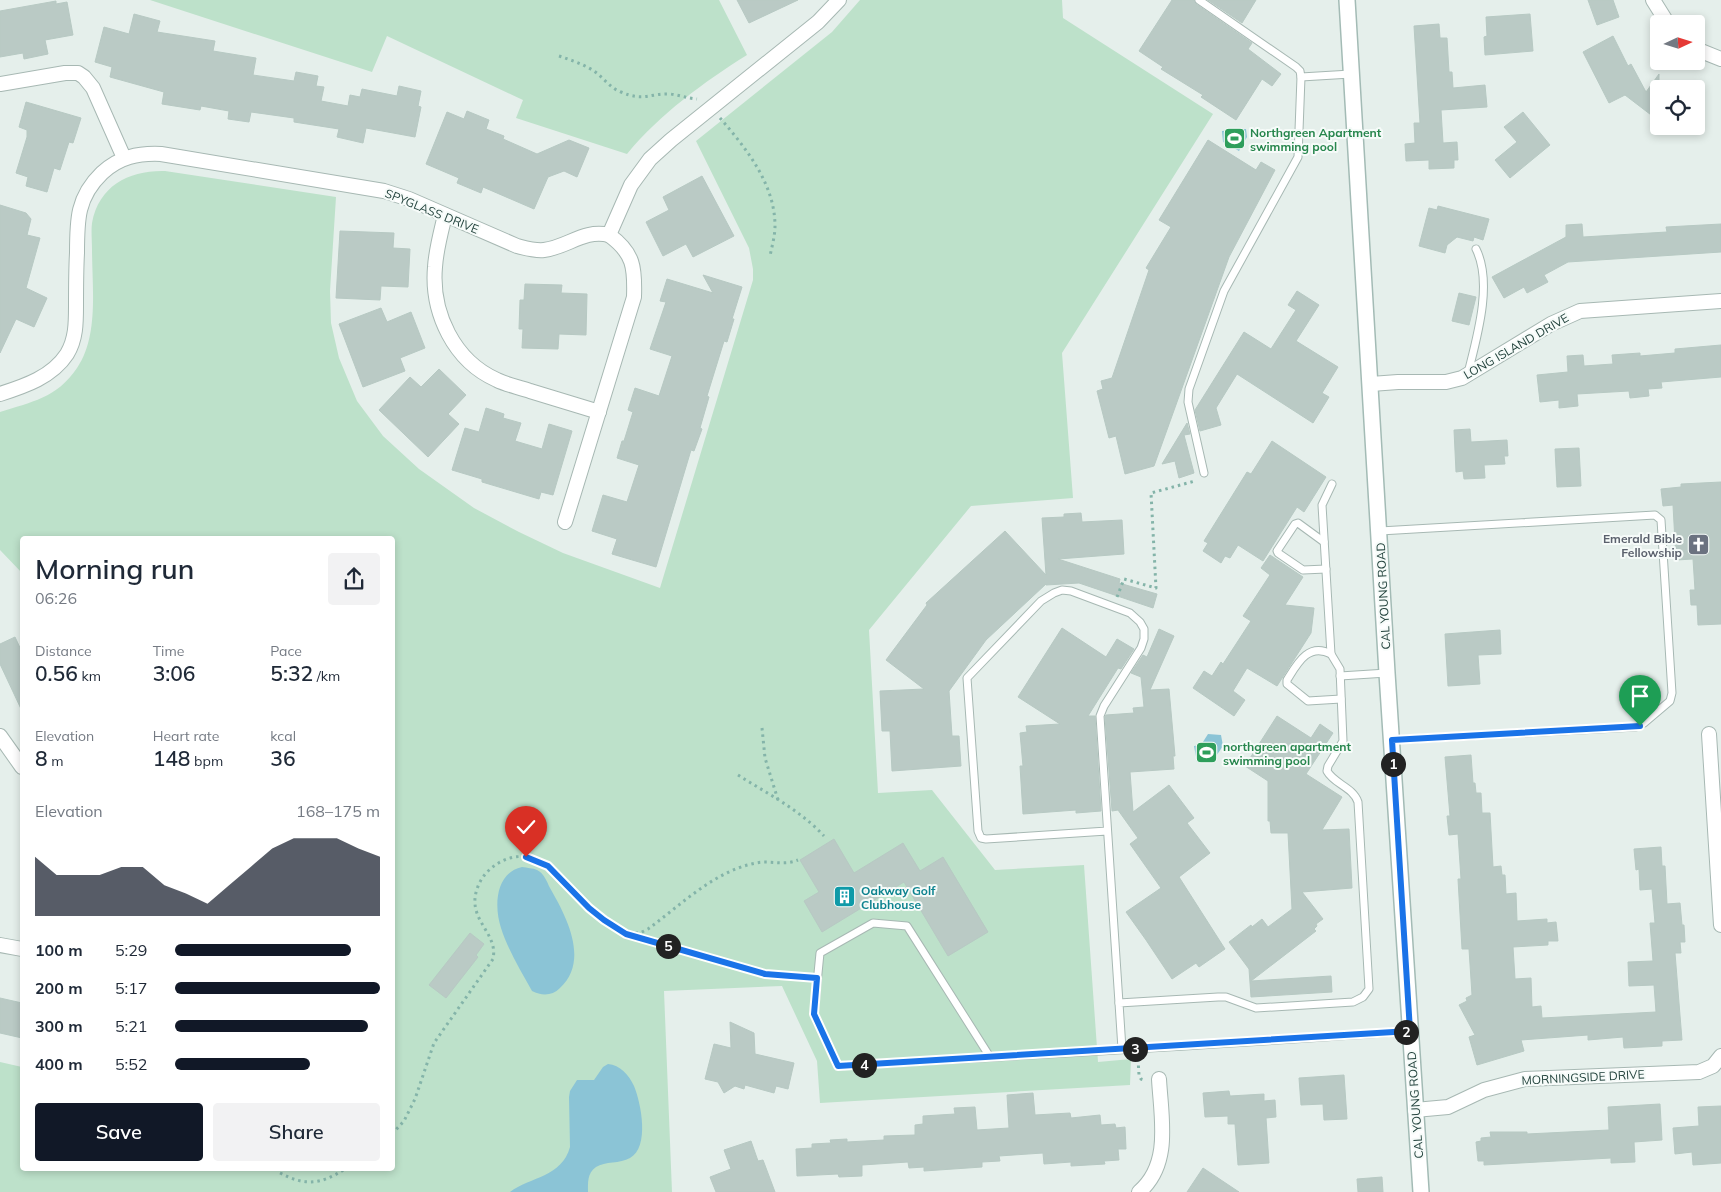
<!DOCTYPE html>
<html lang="en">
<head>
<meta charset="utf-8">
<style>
  :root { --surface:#fff; --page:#f2f2f3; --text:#1f2937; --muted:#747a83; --accent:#111827 }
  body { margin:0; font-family:Mulish,sans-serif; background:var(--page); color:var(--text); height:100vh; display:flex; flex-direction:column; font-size:19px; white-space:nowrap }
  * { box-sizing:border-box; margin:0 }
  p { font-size:16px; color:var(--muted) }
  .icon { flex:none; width:28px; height:28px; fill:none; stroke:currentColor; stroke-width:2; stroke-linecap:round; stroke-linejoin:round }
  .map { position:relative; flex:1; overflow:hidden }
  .side { position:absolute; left:20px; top:536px; width:375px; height:635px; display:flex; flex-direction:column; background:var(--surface); border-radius:5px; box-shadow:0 2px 8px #0003 }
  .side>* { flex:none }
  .needle { width:32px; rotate:86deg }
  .controls { position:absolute; left:1650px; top:15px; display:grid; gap:10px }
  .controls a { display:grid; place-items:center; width:55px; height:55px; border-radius:5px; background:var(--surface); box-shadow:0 2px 8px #0003; font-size:25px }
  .pin { position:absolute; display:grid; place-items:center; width:42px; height:42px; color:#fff; margin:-51px -21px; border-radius:50% 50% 50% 0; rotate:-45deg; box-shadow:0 0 5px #0007 }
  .pin .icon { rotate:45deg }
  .km { position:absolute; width:25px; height:25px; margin:-12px; border-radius:50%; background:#222; color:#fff; font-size:14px; line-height:25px; text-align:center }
  .round { display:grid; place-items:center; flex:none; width:52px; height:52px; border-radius:5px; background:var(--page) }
  .head { display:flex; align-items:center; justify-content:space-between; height:85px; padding:0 15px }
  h1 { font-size:28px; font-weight:600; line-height:38px }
  .stats { display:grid; grid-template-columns:repeat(3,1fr); gap:8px; height:85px; padding:5px 15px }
  .stats div { display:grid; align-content:center }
  .stats b { font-size:21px; font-weight:600 }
  .stats small { font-size:14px; font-weight:400 }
  .stats p { font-size:14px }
  .chart { height:140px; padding:10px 15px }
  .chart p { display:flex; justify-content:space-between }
  .chart svg { width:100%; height:90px; margin-top:5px; fill:var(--accent); opacity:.7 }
  .action { display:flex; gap:10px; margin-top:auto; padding:10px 15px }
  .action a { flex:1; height:58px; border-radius:5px; background:var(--accent); color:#fff; font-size:20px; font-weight:600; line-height:58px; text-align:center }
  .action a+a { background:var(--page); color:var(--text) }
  ul { padding:0 15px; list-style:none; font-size:16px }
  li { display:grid; grid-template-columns:80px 60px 1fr; align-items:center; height:38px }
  li i { height:12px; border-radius:6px; background:var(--accent) }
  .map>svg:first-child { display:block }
  .green { fill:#bde1ca }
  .water { fill:#8bc4d6 }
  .building { fill:#bacac5; stroke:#b7c9c3 }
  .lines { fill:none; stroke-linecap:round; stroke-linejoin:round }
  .service-casing { stroke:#a7b8b3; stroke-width:9 }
  .minor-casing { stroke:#a7b8b3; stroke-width:16 }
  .secondary-casing { stroke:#a3bbb5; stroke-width:18 }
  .path { stroke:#84b4a9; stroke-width:3; stroke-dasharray:2.5 4; stroke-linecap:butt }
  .service { stroke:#fff; stroke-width:7 }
  .minor { stroke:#fff; stroke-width:14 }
  .secondary { stroke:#fff; stroke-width:15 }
  .route-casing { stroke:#fff; stroke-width:10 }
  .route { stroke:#1a73e8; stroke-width:6 }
  .labels { text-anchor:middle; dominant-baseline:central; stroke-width:4; stroke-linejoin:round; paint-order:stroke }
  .leisure-label { font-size:12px; font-weight:bold; fill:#27864d; stroke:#f6fbf9; text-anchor:start }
  .street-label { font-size:12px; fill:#23433d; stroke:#f6fbf9 }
  .worship-label { font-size:12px; font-weight:bold; fill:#5b616d; stroke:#f6fbf9; text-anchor:end }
  .culture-label { font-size:12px; font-weight:bold; fill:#0d838f; stroke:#f6fbf9; text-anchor:start }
</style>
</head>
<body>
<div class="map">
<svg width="1721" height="1192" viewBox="0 0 1721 1192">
  <rect width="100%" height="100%" fill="#e5efeb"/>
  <g class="green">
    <path d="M150,0H719L747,55C704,82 660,114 627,154L516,118L523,100L387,36L372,72Z"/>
    <path d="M860,0H1062L1063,18L1213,114L1062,353L1073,498L971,506L869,630L878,793L932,790L995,870L1084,865L1098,1062L1131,1059L1130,1085L820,1103L817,1061L782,986L664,991L672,1192H0V1062L22,1067V1169H392V539H22V573L0,550V412C31,402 57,398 77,368C99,336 92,287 92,249C92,241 91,231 92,223C99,185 130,170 165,171L336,197L330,291L331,323L339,358L357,401L383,436L419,469L474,508L519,532L563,553L660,588L753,280V269L749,248L696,141L832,32Z"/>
  </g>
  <g class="water">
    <path d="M1246,129L1247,137L1239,151L1223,142L1222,131Z"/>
    <path d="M1208,734L1221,735L1223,746L1214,759L1197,762L1194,746L1201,745Z"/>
    <path d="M522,867C527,868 533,868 537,870C544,873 547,882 550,888C566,916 590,960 560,988C552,996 542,996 532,991C521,971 508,950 501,928C494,907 495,873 522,867Z"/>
    <path d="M608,1064C620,1065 629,1075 634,1086C641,1103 650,1147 630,1158C620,1164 605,1161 596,1167C587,1173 588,1183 588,1192H510C530,1177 562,1177 570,1147L569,1097L570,1091L577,1080H594L603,1067Z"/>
  </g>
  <g class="building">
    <path d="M737,0H798L749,23Z"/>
    <path d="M1172,0H1194L1196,4L1252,43L1248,49L1281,74L1272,86L1262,79L1236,120L1201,97L1203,95L1161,69L1163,67L1139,51Z"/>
    <path d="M1208,0H1256L1242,23Z"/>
    <path d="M1588,0H1613L1619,17L1597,25Z"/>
    <path d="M56,1V4L67,2L73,35L45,40L48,54L24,59L23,53L0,57V11Z"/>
    <path d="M134,14L160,21L157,32L215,41L213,51L256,58L253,75L294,81L296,72L318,76L316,86L324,87L321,101L348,106L350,95L360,97L362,89L397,96L399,86L421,91L418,106L421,107L415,137L366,128L363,143L337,137L339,129L294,122V118L251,112L249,122L228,119L229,111L201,106L200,110L162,104L164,92L110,77L112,67L95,62L104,27L129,34Z"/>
    <path d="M1530,14L1533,51L1485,55L1484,37L1487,36L1486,17Z"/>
    <path d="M1439,24L1440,38H1447L1449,72H1452L1453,88L1485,85L1487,107L1441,110L1443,143L1457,142L1458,160H1454V168L1429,169V160L1406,161L1405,144L1415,143L1414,123H1420L1414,26Z"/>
    <path d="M1613,36L1628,66L1631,64L1646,92L1659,74V121L1625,95L1609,103L1583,52Z"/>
    <path d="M26,102L81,118L73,143L69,142L60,170L54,168L47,192L26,186L28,177L16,173L27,137V130L19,127Z"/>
    <path d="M467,111L489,120L486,129L504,136L503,139L537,154L569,140L589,148L577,177L564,171L548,177L534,209L483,187L481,193L457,183L459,178L426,164L447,112L464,119Z"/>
    <path d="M1523,112L1550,145L1510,178L1495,160L1517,142L1504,127Z"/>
    <path d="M1208,140L1256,170L1261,162L1275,170L1229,257L1154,466L1125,474L1116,436L1109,438L1097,391L1103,389L1101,381L1112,378L1149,270L1146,268L1171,227L1159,220Z"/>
    <path d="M702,176L734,236L693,257L686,244L663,256L646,222L669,210L663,197Z"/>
    <path d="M0,205L26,213L31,219L27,235L40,238L26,288L47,298L34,327L16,319L0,353Z"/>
    <path d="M1438,206L1489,219L1483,240L1474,237L1473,241L1457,237L1447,245L1445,253L1419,246L1429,208L1437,210Z"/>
    <path d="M1582,224L1583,237L1667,232L1666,227L1721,224V252L1568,262L1544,275L1548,282L1527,293L1524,287L1504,298L1492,277L1566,237V225Z"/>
    <path d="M340,231L394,233L393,248L410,249L408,287L381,286L380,300L336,298Z"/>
    <path d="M703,275L742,287L732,319H734L727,342L724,341L707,396L709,397L700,428L702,429L694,451L691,450L656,567L612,554L617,539L592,531L603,495L627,502L639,465L617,458L622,441H624L633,412L628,410L635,388L659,396L672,356L650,349L666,302L660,301L667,279L713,293Z"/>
    <path d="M525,284L562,285L561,293L587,294L586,335L559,334L558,349L522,348L523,329H519L520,300H524Z"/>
    <path d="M1297,291L1319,305L1296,341L1338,367L1322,393L1329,397L1313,423L1237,374L1216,408L1221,425L1200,431L1195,410L1244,332L1271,349L1296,310L1288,305Z"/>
    <path d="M1459,293L1476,297L1469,325L1452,321Z"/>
    <path d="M381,308L387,322L411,312L425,348L400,358L405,371L363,387L339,324Z"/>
    <path d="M1721,345V377L1661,382L1662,388L1648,389L1649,396L1630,398L1629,391L1577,394L1578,406L1559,408V400L1540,402L1537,375L1568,372L1567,356L1583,355L1584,366L1613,364L1612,355L1640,353V356L1675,353V349Z"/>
    <path d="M439,369L466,395L448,414L459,424L428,457L379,410L410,377L421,387Z"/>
    <path d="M486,408L504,414L503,418L521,423L515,441L542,449L549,424L572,431L553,495L541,492L539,499L482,482V479L452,470L465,428L479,432Z"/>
    <path d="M1187,423L1190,434L1184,435L1194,473L1179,478L1175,461L1162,464Z"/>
    <path d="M1470,429L1471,442L1507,440L1508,456H1504L1505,464L1484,465L1485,478L1464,479L1463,471L1456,472L1454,430Z"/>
    <path d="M1272,441L1326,477L1304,512L1297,507L1263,561L1238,545L1230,558L1225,556L1221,563L1203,551L1208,543L1204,541L1247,472L1251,474Z"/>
    <path d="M1579,448L1581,486L1557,487L1555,449Z"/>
    <path d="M1721,482V624L1698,625L1697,605H1691L1690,590H1695L1693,559L1676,560L1673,505L1663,506L1661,489L1681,487V484Z"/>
    <path d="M1081,513L1082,522L1122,520L1124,554L1058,559L1120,579L1119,583L1157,594L1153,608L1079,583L1046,585V584L986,640L949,691L952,736H959L961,766L892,771L890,731H882L880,691L924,689L886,660L927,605L926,603L1005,531L1046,575L1042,518L1064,517V514Z"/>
    <path d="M1270,555L1303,577L1285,605L1314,608L1311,633L1277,686L1247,668L1233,691L1245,700L1234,716L1193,688L1204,671L1212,676L1221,662L1223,664L1251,621L1243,616L1270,575L1261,568Z"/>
    <path d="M1062,628L1106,657L1117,639L1134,649L1121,669L1118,668L1088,716H1095L1101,811L1076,813V810L1023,814L1020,766H1023L1020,733L1027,732L1026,726L1060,724L1018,697Z"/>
    <path d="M1159,629L1174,636L1150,690L1169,689L1175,756H1173L1174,769L1130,772L1133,812L1169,785L1194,818L1187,823L1210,853L1179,877L1225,949L1199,967L1196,963L1172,979L1146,940L1126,912L1161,888L1130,844L1138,838L1118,810L1112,811L1105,717L1106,715L1134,713L1133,708L1144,707L1141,677L1131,673L1143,655L1147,657Z"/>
    <path d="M1500,630L1501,654L1478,655L1480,684L1448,686L1445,634Z"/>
    <path d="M15,637L22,652V711L0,664V644Z"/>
    <path d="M1277,716L1311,738L1320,724L1333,733L1306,774L1342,797L1322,830L1349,829L1352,888L1302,892L1323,919L1316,924L1317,926L1314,929L1316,931L1251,981L1331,976L1332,992L1251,997L1249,969L1229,942L1251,925L1252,927L1262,919L1268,927L1292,909L1288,833H1271L1270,821H1268V781L1245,766Z"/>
    <path d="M1471,755L1473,783H1475L1476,793H1481L1482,813H1490L1493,867L1501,866L1502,875H1505L1506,894L1516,893L1517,921L1547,919V923L1556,922L1558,941H1548V945L1513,947L1515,979L1531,978L1532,1007L1541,1006L1542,1018L1656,1012L1654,985L1629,986L1628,962L1653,961L1650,923H1655L1652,889L1640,890L1639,869L1636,870L1634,849L1661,847L1662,866H1665L1667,904L1680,903L1682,925H1684L1685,942H1680L1681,953H1675L1682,1040L1662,1041V1046L1624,1048L1623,1037L1588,1040V1035L1521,1040L1524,1051L1477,1065L1469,1037L1475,1035L1459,1005L1467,1001L1466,998L1472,995L1469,949H1462L1458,879H1461L1458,834L1449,835L1447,816H1450L1445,757Z"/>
    <path d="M834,839L854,873L903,843L920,871L943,857L988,932L948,956L904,882L822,932L804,901L819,892L800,860Z"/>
    <path d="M470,933L484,944L476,955L478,957L446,998L429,985Z"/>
    <path d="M0,998L22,1003V1038L0,1033Z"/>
    <path d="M730,1022L754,1033L755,1054L794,1063L788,1089L776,1086L774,1093L745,1085L744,1089L735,1086L724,1093L718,1082L705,1079L714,1044L731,1048Z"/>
    <path d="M1344,1075L1347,1119L1324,1120L1323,1104L1301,1105L1299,1078Z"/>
    <path d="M1229,1091L1230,1096L1264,1094V1101L1275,1100L1276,1117L1266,1118L1269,1163L1238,1165L1235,1124H1228V1116L1205,1117L1203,1093Z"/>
    <path d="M1033,1093L1035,1115L1070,1113L1071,1118L1100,1115L1101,1125L1115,1124L1116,1128L1125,1127L1126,1149H1118L1119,1160L1104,1161L1105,1164L1071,1166V1162L1044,1164L1043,1153L999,1156L1000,1161L982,1162V1167L924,1171V1167L909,1168L908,1162L862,1165V1176L839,1177L838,1174L797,1176L796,1149L812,1148V1144L831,1143L830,1140L847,1139V1142L884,1140V1136L915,1135V1125L923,1124V1116L955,1114L954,1108L975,1107L977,1130L1009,1128L1007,1095Z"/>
    <path d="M1660,1104L1662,1140L1634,1142L1635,1162L1611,1163V1158L1484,1165V1161H1478L1476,1142L1481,1141V1138L1491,1137L1490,1132H1527V1134L1609,1130L1608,1107Z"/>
    <path d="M1721,1106V1163L1693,1165L1692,1152L1675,1154L1673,1128L1699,1126L1698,1107Z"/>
    <path d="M751,1141L758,1161L763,1160L775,1192H716L710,1177L731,1169L724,1150Z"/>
    <path d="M1203,1168L1239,1192H1187Z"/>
    <path d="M1382,1177L1383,1192H1358L1357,1179Z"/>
  </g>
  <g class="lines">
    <defs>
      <g id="service">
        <path d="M1199,0L1296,67L1300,71L1301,77L1351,74"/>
        <path d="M1468,373C1477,337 1493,283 1476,249"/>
        <path d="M1204,473L1188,402L1189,389L1224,291L1298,157L1301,77"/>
        <path d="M1380,531L1655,515L1661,520L1672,693L1670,701L1644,723L1636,727L1392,740"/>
        <path d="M1324,542L1298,523L1295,524L1277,551L1278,553L1303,570L1326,569"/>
        <path d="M1331,654C1308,642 1297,664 1287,680V684L1308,701L1341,699"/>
        <path d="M1340,676L1387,673"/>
        <path d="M1107,831L986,839L981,838L978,831L967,678L1041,601L1054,593L1062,590L1071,591L1130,613L1140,622L1144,629V639L1141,648L1104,706L1100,716L1119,1003"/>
        <path d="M1122,1049L1119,1003L1218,997H1226L1256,1008L1353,1002L1363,997L1369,989L1358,802C1353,787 1334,784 1327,771L1328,766L1343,741L1340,669L1331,654L1322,505L1332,484"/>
        <path d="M990,1057L907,926L873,923L820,953L814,1014L838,1066C1029,1055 1220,1045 1410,1031"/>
      </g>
      <g id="minor">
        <path d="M1653,0L1668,24"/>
        <path d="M1696,49L1721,59"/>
        <path d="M0,84L65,73H78L84,77L93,88L124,158"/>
        <path d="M445,215C441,232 436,250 435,267C431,313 454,361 497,380C507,385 519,387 530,391C553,398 576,405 599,412"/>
        <path d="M1371,384L1398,382H1446L1462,378L1551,324L1580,311L1721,301"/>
        <path d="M0,394C25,386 52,377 67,354C76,339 76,323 76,306C76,288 76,271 77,253C77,220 77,197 102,173C119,157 138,153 161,154L384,191L409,199L517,246C525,248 535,251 544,250C568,247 584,229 609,235L631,185L650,159L671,140L818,22L839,0"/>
        <path d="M565,522L634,297C635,268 634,253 609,235"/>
        <path d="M1709,734L1721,925"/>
        <path d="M0,736L22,767"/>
        <path d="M0,945L22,949"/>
        <path d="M1415,1110L1448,1107L1484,1090L1525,1079L1699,1072L1713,1066L1721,1056"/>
        <path d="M1139,1192C1172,1164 1161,1117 1159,1079"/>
      </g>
      <path id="secondary" d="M1347,0L1387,673L1421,1192"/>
    </defs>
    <use href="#service" class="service-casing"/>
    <use href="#minor" class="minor-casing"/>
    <use href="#secondary" class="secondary-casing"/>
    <g class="path">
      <path d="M559,56C571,60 583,64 594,71C604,78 610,88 621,92C644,102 650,93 670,94C679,95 687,98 697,99"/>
      <path d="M720,118C746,148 775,184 775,226C775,236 772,246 770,256"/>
      <path d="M1117,597L1124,579L1156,588L1151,493L1195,481"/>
      <path d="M762,728L765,758L778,800"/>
      <path d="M738,775C768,794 800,810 824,836"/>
      <path d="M629,933H640L648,929C681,905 714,871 756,863C770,860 784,866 798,860"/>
      <path d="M1138,1059L1139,1075L1141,1079L1144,1080"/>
      <path d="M392,1134L404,1121L415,1099L434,1043L493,959C499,931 463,919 479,884C486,868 507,854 525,857C554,861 569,889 589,908C597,915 606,923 616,928C636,940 660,944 681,950C709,958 737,968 765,974C779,976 793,977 807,978"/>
      <path d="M280,1173C305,1186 320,1185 345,1169"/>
    </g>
    <use href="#service" class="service"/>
    <use href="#minor" class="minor"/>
    <use href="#secondary" class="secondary"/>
  </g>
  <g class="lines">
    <defs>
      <path id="route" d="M526,857L548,866L589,908L604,920L626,934L765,974L817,978L814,1014L838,1066L1410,1031L1392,740L1640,726"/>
    </defs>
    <use href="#route" class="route-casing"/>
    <use href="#route" class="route"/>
  </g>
  <defs>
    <symbol id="stadium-square" viewBox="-11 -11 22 22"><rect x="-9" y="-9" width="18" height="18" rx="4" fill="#2e9e5b" stroke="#f6fbf9"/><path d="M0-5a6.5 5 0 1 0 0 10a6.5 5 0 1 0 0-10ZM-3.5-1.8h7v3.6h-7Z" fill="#fff"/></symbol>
    <symbol id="church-square" viewBox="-11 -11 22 22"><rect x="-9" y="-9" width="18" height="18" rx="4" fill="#6b7280" stroke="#f6fbf9"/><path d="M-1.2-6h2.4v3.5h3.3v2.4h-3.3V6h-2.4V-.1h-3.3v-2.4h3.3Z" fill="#fff"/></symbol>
    <symbol id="building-square" viewBox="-11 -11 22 22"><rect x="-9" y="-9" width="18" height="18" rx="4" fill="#0f9aa8" stroke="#f6fbf9"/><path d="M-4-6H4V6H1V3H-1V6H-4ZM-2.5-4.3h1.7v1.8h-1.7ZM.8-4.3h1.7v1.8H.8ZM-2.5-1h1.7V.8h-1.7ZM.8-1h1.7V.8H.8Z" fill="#fff"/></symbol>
  </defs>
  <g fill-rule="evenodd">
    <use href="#stadium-square" x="1222" y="126" width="25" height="25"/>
    <use href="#church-square" x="1686" y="532" width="25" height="25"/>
    <use href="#stadium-square" x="1194" y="740" width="25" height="25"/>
    <use href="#building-square" x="832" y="884" width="25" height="25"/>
  </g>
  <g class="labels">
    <g class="leisure-label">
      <text x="1250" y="132">Northgreen Apartment<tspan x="1250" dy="14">swimming pool</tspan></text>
      <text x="1223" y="746">northgreen apartment<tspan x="1223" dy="14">swimming pool</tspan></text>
    </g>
    <g class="street-label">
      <text transform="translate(432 211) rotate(22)">SPYGLASS DRIVE</text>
      <text transform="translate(1516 346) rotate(-30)">LONG ISLAND DRIVE</text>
      <text transform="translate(1383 596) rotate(-93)">CAL YOUNG ROAD</text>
      <text transform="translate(1583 1077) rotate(-3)">MORNINGSIDE DRIVE</text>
      <text transform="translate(1415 1105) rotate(-94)">CAL YOUNG ROAD</text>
    </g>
    <g class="worship-label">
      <text x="1682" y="538">Emerald Bible<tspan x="1682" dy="14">Fellowship</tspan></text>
    </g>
    <g class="culture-label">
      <text x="861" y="890">Oakway Golf<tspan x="861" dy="14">Clubhouse</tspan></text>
    </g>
  </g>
</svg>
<div class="controls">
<a><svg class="needle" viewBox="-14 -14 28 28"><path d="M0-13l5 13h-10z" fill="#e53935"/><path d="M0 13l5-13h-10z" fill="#747a83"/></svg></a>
<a><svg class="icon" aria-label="locate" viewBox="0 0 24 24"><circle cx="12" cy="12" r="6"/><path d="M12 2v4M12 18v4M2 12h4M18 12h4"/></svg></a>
</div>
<div class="pin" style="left:1640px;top:726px;background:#1e9e55"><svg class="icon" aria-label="arrive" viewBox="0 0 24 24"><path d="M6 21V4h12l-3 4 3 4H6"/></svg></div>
<div class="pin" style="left:526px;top:857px;background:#d93025"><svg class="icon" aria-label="check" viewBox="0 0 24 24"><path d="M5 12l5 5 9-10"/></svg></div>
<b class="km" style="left:1393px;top:764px">1</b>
<b class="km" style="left:1406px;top:1032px">2</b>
<b class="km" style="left:1135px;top:1049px">3</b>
<b class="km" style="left:864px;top:1065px">4</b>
<b class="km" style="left:668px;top:946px">5</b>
<section class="side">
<div class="head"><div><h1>Morning run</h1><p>06:26</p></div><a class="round"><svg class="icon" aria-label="share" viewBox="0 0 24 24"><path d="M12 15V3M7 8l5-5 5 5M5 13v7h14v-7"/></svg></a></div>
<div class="stats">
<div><p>Distance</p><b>0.56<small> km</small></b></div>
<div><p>Time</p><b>3:06</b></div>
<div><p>Pace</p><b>5:32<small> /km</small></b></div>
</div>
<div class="stats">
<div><p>Elevation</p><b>8<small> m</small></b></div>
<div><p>Heart rate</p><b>148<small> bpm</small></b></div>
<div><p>kcal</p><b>36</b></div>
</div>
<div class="chart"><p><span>Elevation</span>168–175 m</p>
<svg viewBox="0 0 160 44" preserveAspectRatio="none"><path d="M0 44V15L10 24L20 24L30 24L40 20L50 20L60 29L70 33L80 38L90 29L100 20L110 11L120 6L130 6L140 6L150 11L160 15V44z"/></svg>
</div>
<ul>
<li><b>100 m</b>5:29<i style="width:86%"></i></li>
<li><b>200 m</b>5:17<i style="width:100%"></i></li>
<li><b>300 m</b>5:21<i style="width:94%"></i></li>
<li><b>400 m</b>5:52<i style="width:66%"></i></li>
</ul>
<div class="action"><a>Save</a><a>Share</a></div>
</section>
</div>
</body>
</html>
